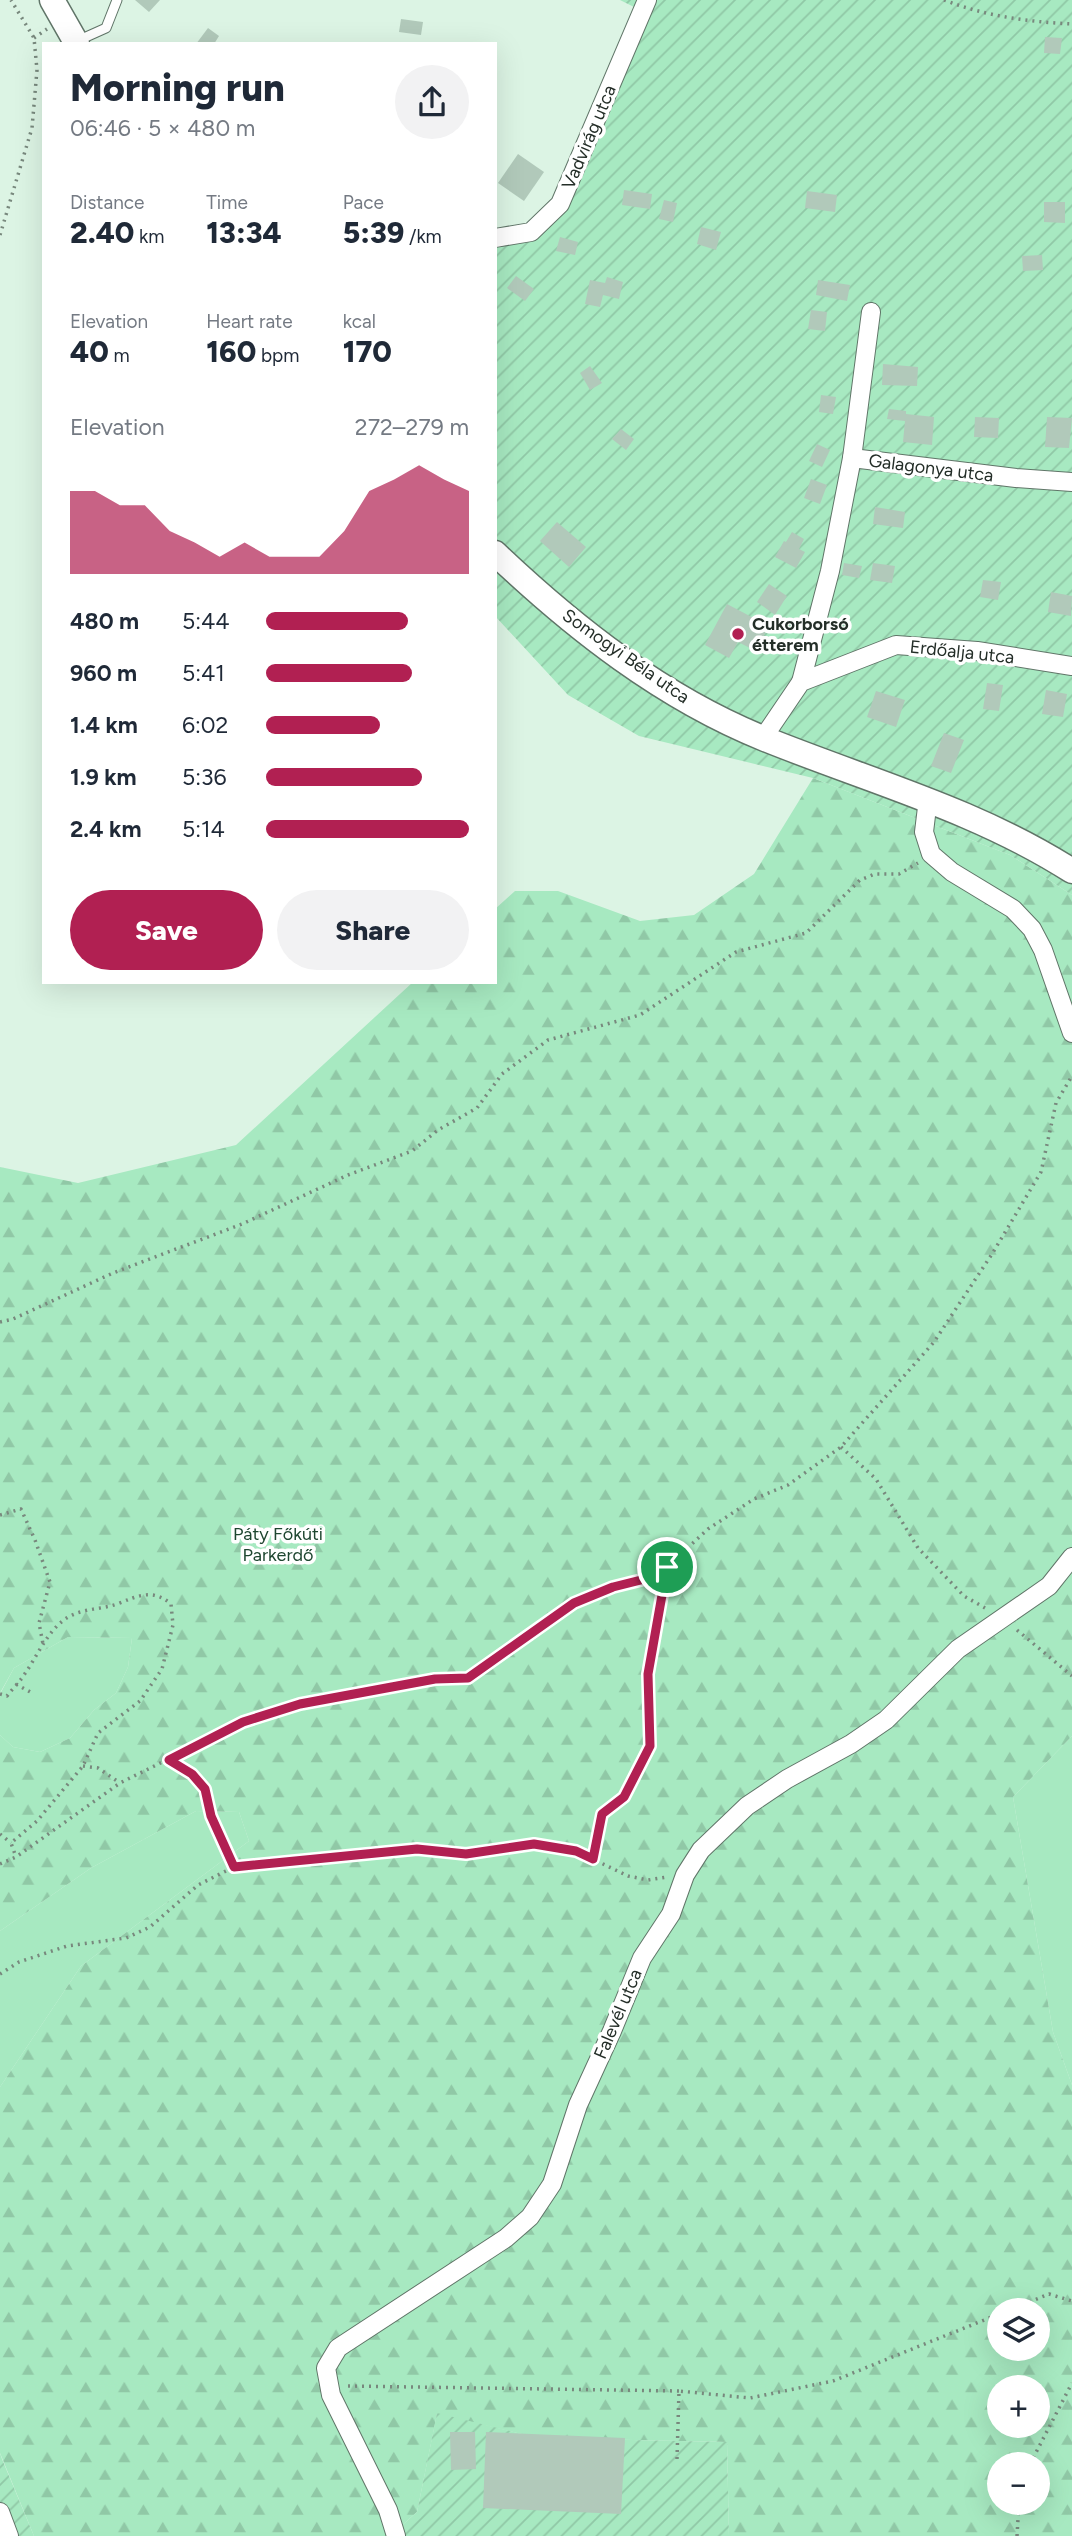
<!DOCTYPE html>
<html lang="en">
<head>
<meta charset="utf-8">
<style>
  :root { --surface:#fff; --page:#f2f2f3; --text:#1f2937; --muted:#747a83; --accent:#b12052 }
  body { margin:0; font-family:Figtree,sans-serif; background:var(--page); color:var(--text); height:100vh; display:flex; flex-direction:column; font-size:26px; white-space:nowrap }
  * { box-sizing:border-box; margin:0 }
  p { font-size:23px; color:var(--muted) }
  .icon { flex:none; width:38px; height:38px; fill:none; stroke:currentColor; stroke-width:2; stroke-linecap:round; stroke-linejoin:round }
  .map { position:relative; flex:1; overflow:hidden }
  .panel { position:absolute; left:42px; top:42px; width:455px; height:942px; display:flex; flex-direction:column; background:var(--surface); border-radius:0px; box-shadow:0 7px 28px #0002 }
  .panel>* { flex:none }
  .controls { position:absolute; left:987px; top:2298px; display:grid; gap:14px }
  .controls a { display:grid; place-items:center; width:63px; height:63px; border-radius:50%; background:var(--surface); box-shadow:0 7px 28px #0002; font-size:35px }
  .pin { position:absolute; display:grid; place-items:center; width:60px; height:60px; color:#fff; margin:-30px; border:4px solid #fff; border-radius:50%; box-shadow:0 2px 7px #0007 }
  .round { display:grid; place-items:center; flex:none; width:74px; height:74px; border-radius:37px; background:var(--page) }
  .head { display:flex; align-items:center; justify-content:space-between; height:119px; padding:0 28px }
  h1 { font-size:38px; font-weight:800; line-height:52px }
  .figures { display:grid; grid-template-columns:repeat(3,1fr); gap:10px; height:119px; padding:7px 28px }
  .figures div { display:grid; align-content:center }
  .figures b { font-size:30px; font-weight:800 }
  .figures small { font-size:19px; font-weight:400 }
  .figures p { font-size:19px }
  .chart { height:196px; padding:14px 28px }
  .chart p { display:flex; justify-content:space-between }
  .chart svg { width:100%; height:126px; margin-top:7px; fill:var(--accent); opacity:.7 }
  .action { display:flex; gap:14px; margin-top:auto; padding:14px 28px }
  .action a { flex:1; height:80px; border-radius:42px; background:var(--accent); color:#fff; font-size:28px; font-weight:800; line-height:80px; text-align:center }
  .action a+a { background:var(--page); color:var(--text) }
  ul { padding:0 28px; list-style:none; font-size:23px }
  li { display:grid; grid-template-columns:112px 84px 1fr; align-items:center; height:52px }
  li i { height:18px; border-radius:9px; background:var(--accent) }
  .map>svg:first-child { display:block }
  .grass { fill:#a7e9c1 }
  .forest { fill:url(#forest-firs); fill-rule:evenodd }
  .garden { fill:url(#garden-furrows) }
  .building { fill:#b1c9ba }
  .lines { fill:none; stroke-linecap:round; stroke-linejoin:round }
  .lane-casing { stroke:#607568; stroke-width:11 }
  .street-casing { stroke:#607568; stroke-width:20 }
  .secondary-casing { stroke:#607568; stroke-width:27 }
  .path { stroke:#78887d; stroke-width:3.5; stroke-dasharray:2 5; stroke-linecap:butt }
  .lane { stroke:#fff; stroke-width:9 }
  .street { stroke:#fff; stroke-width:18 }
  .secondary { stroke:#fff; stroke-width:24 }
  .route-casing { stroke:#fff; stroke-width:14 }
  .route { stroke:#b12052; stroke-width:9 }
  .poi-dot { fill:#b12052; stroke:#fff; stroke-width:2.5 }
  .labels { text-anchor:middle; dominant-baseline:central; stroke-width:7; stroke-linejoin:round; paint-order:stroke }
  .street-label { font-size:18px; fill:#242e28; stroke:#fff }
  .poi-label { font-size:18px; font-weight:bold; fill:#242e28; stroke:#fff; text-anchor:start }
  .park-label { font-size:18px; fill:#1e4630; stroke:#fff }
</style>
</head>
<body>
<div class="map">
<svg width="1072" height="2536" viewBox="0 0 1072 2536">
  <defs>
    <pattern id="forest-firs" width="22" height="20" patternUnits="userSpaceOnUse" patternTransform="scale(1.75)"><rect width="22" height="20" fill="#a7e9c1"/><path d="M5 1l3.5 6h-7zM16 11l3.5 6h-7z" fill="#90c8a6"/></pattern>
    <pattern id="garden-furrows" width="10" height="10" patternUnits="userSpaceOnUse" patternTransform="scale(1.75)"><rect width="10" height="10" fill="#a7e9c1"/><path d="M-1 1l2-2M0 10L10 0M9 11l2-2" fill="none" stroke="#90c8a6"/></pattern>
  </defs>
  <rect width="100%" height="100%" fill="#dcf4e4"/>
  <g class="grass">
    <path d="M68,1637L132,1638L128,1667L116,1693L94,1710L70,1738L40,1752L13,1747L0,1735V1694L14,1668Z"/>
    <path d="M1072,1736V2085L1053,2032L1013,1797Z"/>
    <path d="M196,1811L239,1812L249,1841L81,1966L0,2087V1931L91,1868Z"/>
  </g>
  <path class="forest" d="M813,778L1010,855L1072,895V1736L1013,1797L1053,2032L1072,2085V2536H729L727,2442L538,2438L437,2414L417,2512L390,2536H34L0,2453V2087L81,1966L249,1841L239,1812L196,1811L91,1868L0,1931V1735L13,1747L40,1752L70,1738L94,1710L116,1693L128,1667L132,1638L68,1637L14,1668L0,1693V1167L78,1183L236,1145L413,982H495V909L515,891H558L640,921L694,915L754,874ZM999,2310H1038V2348H999ZM999,2387H1038V2426H999ZM999,2464H1038V2502H999Z"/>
  <g class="garden">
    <path d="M620,0H1072V895L1010,855L813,778L639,736L568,695L495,616V238L531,232L560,204L642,11Z"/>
    <path d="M437,2413L538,2438L727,2442L729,2536H390L417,2512Z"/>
    <path d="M0,2453L2,2459L34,2536H0Z"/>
  </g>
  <g class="building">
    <path d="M135,0H160L149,12Z"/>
    <path d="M401,19L423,22L421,35L399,32Z"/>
    <path d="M208,28L219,36L214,44H196Z"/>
    <path d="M1045,37L1062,38L1060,54L1044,53Z"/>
    <path d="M518,154L544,172L524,201L498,183Z"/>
    <path d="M624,190L652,194L650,209L622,205Z"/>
    <path d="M807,191L837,195L835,212L805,208Z"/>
    <path d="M664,200L677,203L673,222L659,219Z"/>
    <path d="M1044,202H1065V223L1044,222Z"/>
    <path d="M701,227L721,232L716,250L697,244Z"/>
    <path d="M560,237L578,242L575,255L556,251Z"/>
    <path d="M1042,255L1043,270L1023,271L1022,256Z"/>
    <path d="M516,276L534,289L525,301L507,288Z"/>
    <path d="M607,277L623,282L619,299L603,295L600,307L585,304L590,280L605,283Z"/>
    <path d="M818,280L850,285L847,301L816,295Z"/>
    <path d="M811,310L827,312L825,331L808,329Z"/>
    <path d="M883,364L918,367L917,386L882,385Z"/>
    <path d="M590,366L602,383L590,390L580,373Z"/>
    <path d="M821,395L836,397L833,414L819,412Z"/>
    <path d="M889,409L906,411V414L934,417L932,445L903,442L905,421L887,419Z"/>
    <path d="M975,417L999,418L998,438L974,437Z"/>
    <path d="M1047,417L1072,418L1069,448L1045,447Z"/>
    <path d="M621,429L634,439L626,450L612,439Z"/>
    <path d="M817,444L830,450L822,467L809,461Z"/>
    <path d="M811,479L827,485L820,504L804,498Z"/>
    <path d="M875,507L905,512L903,528L873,524Z"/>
    <path d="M557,522L586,547L569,567L540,541Z"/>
    <path d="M792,532L804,539L799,549L805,552L796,568L775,557L784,541L786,542Z"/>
    <path d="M844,563L862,566L859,578L842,575Z"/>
    <path d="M873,563L895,566L892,583L870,580Z"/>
    <path d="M983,580L1001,582L998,600L980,597Z"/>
    <path d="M769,584L787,596L775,615L757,602Z"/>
    <path d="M1051,592L1072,596L1071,616L1048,612Z"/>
    <path d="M727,604L769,626L756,651L738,642L729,658L705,645Z"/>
    <path d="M987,683L1003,685L999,711L983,709Z"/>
    <path d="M1046,690L1067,694L1063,717L1042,714Z"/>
    <path d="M876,691L905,700L896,727L867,717Z"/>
    <path d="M944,733L964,740L951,773L931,766Z"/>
    <path d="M450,2432H475L476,2469L451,2470Z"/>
    <path d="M486,2432L625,2438L621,2514L483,2508Z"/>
  </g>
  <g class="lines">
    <defs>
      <path id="lane" d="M77,41L106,28L117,0"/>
      <g id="street">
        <path d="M495,238L531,232L560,204L647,0"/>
        <path d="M852,458L1016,478L1072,482"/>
        <path d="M801,682L830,571L852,458L871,312"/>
        <path d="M763,738L801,682L896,645L977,651L1072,666"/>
        <path d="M928,799L924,832L931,854L952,872L1013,909L1032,929L1043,950L1072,1033"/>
        <path d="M0,2512L9,2536"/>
        <path d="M396,2536L388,2510L331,2395L326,2368L338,2348L506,2238L530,2217L552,2184L578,2105L612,2031L642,1958L671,1914L685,1875L701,1850L747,1806L787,1779L851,1744L886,1720L958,1649L1049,1586L1072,1557"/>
      </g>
      <g id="secondary">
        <path d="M52,0L77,44"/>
        <path d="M495,553C574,628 663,698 765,739C869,781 977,810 1072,871"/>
      </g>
    </defs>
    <use href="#lane" class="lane-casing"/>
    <use href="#street" class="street-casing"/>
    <use href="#secondary" class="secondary-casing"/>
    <g class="path">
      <path d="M944,0C985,16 1029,22 1072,24"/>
      <path d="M34,38L47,29"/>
      <path d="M0,235L32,128L37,70L34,38L11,0"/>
      <path d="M0,1322L13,1319L113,1273L242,1224L348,1175L412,1151L438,1130L477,1108L502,1074L548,1040L640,1015L736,952L806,933L860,880L875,874H899L918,863"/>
      <path d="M841,1447L876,1479L918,1548L964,1596L985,1608"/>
      <path d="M0,1515L21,1509L35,1540L50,1582L39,1623L43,1644"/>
      <path d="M1017,1630L1072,1676"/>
      <path d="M16,1684L32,1693"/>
      <path d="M0,1694L7,1696C12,1689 19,1683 24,1675C37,1657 46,1633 65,1619C81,1608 100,1610 117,1604C138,1596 152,1588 171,1604L173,1625L162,1669L140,1701L98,1733L83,1766L37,1821L11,1843L16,1857"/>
      <path d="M169,1760L192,1774L206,1789L211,1816L234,1867"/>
      <path d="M83,1766L98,1768L120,1783"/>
      <path d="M0,1834L11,1843"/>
      <path d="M593,1859L602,1814L624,1797L650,1746L648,1674L667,1567"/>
      <path d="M0,1864L16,1857L120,1783L243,1722L300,1704L435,1680L468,1678L574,1603L613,1587L645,1579L667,1567L708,1529L754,1499L788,1485L841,1447L934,1342L992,1254L1041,1172L1056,1103L1072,1076"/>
      <path d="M0,1974L19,1962L67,1946L126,1938L150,1927L198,1885L234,1867L417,1849L466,1854L534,1844L576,1851L628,1876L648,1880L667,1877"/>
      <path d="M1010,2310L1049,2294L1072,2301"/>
      <path d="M348,2386L679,2391"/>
      <path d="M677,2459L679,2391L750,2398L833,2381L999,2314"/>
      <path d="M1030,2464L1072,2383"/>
      <path d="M1017,2536L1019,2502"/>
    </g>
    <use href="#lane" class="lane"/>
    <use href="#street" class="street"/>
    <use href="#secondary" class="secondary"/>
  </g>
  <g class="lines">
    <defs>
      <path id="route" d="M667,1567L648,1674L650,1746L624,1797L602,1814L593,1859L576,1851L534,1844L466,1854L417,1849L234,1867L211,1816L205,1789L192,1774L169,1760L243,1722L300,1704L435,1679L468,1678L574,1603L613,1587L645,1579Z"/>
    </defs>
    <use href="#route" class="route-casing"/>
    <use href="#route" class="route"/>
  </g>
  <circle class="poi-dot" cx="738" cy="634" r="7"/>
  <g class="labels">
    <g class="street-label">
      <text transform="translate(589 137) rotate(-67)">Vadvirág utca</text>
      <text transform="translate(931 468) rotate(7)">Galagonya utca</text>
      <text transform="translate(962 652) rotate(6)">Erdőalja utca</text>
      <text transform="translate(626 656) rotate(35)">Somogyi Béla utca</text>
      <text transform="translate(618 2014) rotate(-67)">Falevél utca</text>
    </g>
    <g class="poi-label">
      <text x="752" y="624">Cukorborsó<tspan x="752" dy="21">étterem</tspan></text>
    </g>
    <g class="park-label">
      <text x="278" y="1534">Páty Főkúti<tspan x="278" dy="21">Parkerdő</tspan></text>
    </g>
  </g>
</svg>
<div class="controls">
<a><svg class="icon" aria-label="layers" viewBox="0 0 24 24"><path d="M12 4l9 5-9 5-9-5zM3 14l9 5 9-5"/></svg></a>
<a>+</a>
<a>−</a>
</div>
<div class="pin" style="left:667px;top:1567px;background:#1e9e55"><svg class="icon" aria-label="arrive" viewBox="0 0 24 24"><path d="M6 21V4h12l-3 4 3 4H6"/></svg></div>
<section class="panel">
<div class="head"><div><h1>Morning run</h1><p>06:46 · 5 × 480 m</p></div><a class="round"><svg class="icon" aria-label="share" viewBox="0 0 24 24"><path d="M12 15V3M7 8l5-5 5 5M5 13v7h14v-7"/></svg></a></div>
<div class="figures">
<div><p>Distance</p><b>2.40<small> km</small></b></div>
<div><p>Time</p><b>13:34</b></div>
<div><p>Pace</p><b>5:39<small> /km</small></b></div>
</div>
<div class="figures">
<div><p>Elevation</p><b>40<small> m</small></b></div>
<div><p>Heart rate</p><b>160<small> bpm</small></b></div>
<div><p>kcal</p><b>170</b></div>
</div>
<div class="chart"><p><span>Elevation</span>272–279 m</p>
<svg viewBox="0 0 160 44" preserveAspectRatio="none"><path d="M0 44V15L10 15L20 20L30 20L40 29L50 33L60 38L70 33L80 38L90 38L100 38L110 29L120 15L130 11L140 6L150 11L160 15V44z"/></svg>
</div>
<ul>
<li><b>480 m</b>5:44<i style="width:70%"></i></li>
<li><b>960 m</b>5:41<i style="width:72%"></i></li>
<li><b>1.4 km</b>6:02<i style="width:56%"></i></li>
<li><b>1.9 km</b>5:36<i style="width:77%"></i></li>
<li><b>2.4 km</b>5:14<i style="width:100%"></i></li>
</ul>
<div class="action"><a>Save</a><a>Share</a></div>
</section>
</div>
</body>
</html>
